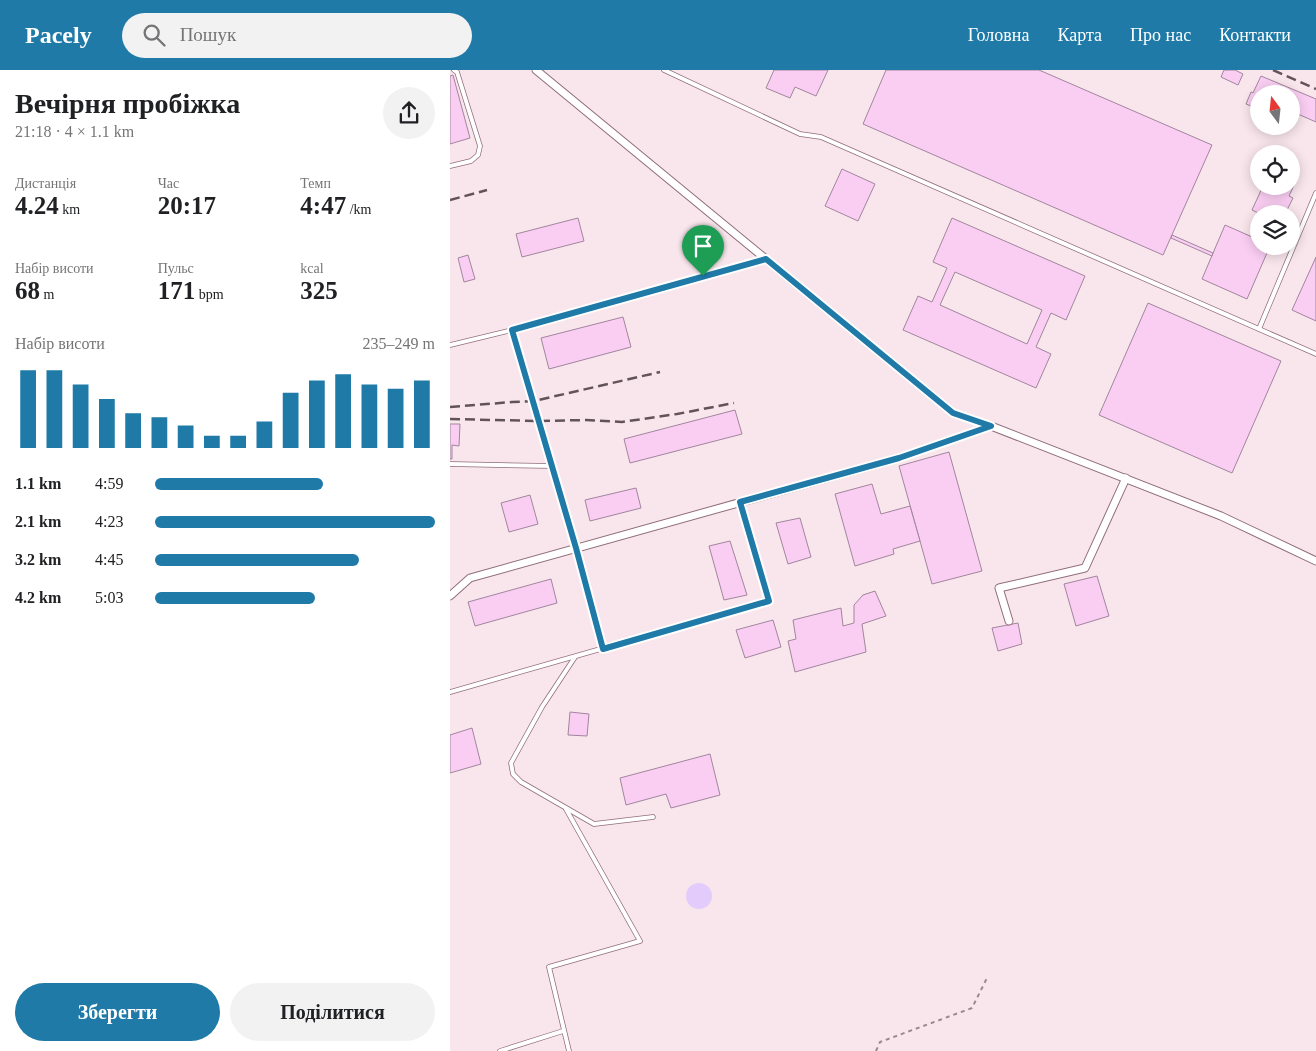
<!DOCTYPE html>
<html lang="uk">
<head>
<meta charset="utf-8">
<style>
  :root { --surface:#fff; --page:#f2f2f2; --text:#202124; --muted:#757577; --accent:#1f7aa8 }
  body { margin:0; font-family:"Times New Roman",serif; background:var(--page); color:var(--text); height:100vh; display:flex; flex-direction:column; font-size:19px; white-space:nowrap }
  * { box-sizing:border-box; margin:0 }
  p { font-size:16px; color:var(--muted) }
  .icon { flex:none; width:28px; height:28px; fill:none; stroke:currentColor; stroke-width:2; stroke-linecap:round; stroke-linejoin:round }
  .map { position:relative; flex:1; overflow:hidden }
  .panel { display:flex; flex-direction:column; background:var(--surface); width:450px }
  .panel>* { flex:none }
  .needle { width:32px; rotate:345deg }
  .buttons { position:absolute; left:800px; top:15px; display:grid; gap:10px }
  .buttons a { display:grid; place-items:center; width:50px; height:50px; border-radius:50%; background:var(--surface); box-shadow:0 2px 12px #0003; font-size:25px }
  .pin { position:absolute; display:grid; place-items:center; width:42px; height:42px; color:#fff; margin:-51px -21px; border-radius:50% 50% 50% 0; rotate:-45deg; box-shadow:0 0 5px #0007 }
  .pin .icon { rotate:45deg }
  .round { display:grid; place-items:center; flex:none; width:52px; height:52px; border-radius:26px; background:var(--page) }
  .headline { display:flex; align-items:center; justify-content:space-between; height:85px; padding:0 15px }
  h1 { font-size:28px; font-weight:700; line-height:38px }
  .stats { display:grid; grid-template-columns:repeat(3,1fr); gap:8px; height:85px; padding:5px 15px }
  .stats div { display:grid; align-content:center }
  .stats b { font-size:25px; font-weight:700 }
  .stats small { font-size:14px; font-weight:400 }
  .stats p { font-size:14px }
  .chart { height:140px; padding:10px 15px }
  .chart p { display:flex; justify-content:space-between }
  .chart svg { width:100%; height:90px; margin-top:5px; stroke:var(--accent); stroke-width:6 }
  .action { display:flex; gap:10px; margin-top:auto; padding:10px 15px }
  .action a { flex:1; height:58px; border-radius:30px; background:var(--accent); color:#fff; font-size:20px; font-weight:700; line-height:58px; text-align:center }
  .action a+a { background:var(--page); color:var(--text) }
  ul { padding:0 15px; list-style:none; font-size:16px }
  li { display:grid; grid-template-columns:80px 60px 1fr; align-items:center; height:38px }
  li i { height:12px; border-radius:6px; background:var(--accent) }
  header { display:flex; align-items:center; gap:30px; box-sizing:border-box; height:70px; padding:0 25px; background:var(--accent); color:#fff }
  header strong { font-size:24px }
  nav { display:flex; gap:28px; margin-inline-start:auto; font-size:18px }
  .search { width:350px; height:45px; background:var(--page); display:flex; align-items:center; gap:12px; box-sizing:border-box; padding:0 18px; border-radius:28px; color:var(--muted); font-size:19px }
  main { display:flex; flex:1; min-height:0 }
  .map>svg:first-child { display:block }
  .built { fill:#f9e6ec; fill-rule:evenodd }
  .water { fill:#e3cbfb }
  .building { fill:#facef3; stroke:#a1859d; fill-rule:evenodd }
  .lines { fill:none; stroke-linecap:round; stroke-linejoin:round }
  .service-casing { stroke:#906d7a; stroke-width:5.5 }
  .minor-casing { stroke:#906d7a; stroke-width:9 }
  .path { stroke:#988b90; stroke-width:2; stroke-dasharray:4 4; stroke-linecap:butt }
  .service { stroke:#fff; stroke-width:4 }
  .minor { stroke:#fff; stroke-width:7 }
  .rail { stroke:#625359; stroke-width:2.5; stroke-dasharray:10 5; stroke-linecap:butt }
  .route-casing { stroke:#fff; stroke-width:10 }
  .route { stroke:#1f7aa8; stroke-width:6 }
</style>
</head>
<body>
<header>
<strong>Pacely</strong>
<div class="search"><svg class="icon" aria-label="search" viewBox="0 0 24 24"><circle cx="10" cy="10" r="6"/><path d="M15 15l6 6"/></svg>Пошук</div>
<nav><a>Головна</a><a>Карта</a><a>Про нас</a><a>Контакти</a></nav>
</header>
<main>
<section class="panel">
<div class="headline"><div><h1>Вечірня пробіжка</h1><p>21:18 · 4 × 1.1 km</p></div><a class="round"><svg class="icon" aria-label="share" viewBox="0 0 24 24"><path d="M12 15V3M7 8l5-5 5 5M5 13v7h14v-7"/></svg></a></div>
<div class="stats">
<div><p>Дистанція</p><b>4.24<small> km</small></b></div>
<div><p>Час</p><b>20:17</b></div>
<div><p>Темп</p><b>4:47<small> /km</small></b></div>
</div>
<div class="stats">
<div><p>Набір висоти</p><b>68<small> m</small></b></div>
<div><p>Пульс</p><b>171<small> bpm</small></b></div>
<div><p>kcal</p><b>325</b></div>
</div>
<div class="chart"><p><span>Набір висоти</span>235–249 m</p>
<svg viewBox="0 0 160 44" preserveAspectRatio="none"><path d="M5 44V6M15 44V6M25 44V13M35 44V20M45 44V27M55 44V29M65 44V33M75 44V38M85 44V38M95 44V31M105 44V17M115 44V11M125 44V8M135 44V13M145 44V15M155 44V11"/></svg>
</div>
<ul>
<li><b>1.1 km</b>4:59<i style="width:60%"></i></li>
<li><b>2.1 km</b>4:23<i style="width:100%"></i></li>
<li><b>3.2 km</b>4:45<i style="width:73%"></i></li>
<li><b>4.2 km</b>5:03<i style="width:57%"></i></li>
</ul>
<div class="action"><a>Зберегти</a><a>Поділитися</a></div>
</section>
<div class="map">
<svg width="866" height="981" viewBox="0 0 866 981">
  <rect width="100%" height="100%" fill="#fdf5f8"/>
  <path class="built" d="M0,0H866V981H0ZM809,24H841V56H809ZM809,84H841V116H809ZM809,144H841V176H809Z"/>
  <circle class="water" cx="249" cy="826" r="13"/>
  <g class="building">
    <path d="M324,0H378L366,26L345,17L340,28L316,18Z"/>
    <path d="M436,0H589L762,75L713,185L413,54Z"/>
    <path d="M774,0H785L793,4L788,15L771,7Z"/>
    <path d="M3,5L20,68L0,74V6Z"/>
    <path d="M811,6L866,29V52L841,41V24H809V39L796,34L801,22L803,23Z"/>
    <path d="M392,99L425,114L408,151L375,136Z"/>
    <path d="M841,109L846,111L839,126L843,128L837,140L834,138L831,144H810L802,140L813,116H841Z"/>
    <path d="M128,148L134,171L72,187L66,164Z"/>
    <path d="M502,148L635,206L616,250L601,243L586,277L601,284L586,318L453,260L468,226L482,232L497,198L483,192ZM505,202L592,240L577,274L490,235Z"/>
    <path d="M775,155L809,170V176H820L797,229L752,209Z"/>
    <path d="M722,165L763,183L762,186L721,168Z"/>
    <path d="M18,185L25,209L14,212L8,188Z"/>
    <path d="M866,187V251L842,240Z"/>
    <path d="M698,233L831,291L782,403L649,345Z"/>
    <path d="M173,247L181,277L99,299L91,268Z"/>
    <path d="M285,340L292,364L180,393L174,369Z"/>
    <path d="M0,354H10L9,376L2,375V389H0Z"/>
    <path d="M499,382L532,501L482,514L449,396Z"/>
    <path d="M422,414L431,444L460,436L470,471L443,479L444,484L405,496L385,424Z"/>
    <path d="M186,418L191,438L140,451L135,430Z"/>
    <path d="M80,425L88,454L59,462L51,433Z"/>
    <path d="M350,448L361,487L338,494L326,453Z"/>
    <path d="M280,471L297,525L274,530L259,476Z"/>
    <path d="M647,506L659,546L626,556L614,514Z"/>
    <path d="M101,509L107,533L25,556L18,532Z"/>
    <path d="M425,521L436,546L412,554L416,582L345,602L338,571L346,569L343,550L391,538L393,556L404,553V535L413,525Z"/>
    <path d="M323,550L331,577L295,588L286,560Z"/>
    <path d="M568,553L572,574L548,581L542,558Z"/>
    <path d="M120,642L139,644L137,666L118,665Z"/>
    <path d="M22,658L31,694L0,703V665Z"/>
    <path d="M260,684L270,725L221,738L216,724L176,735L170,708Z"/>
  </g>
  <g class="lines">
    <defs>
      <g id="service">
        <path d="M214,0L350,64L371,67L866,284"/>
        <path d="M0,96L21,91L28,85L30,76L7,2L4,0"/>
        <path d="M809,259L866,123"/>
        <path d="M0,275L62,260"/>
        <path d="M0,394L102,396"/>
        <path d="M153,579L126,478L62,260L316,189"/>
        <path d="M125,587L92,637L61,693L63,704L71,712L144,754L203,747"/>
        <path d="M0,622L319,531L290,432"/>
        <path d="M116,739L190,871L99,897L119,981"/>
        <path d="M50,981L113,961"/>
      </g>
      <g id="minor">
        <path d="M86,0L503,343L541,356L771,446L866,491"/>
        <path d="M0,526L20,508L449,388L541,356"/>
        <path d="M559,551L549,518L635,498L676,408"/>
      </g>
    </defs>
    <use href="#service" class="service-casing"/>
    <use href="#minor" class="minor-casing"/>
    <path class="path" d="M426,981L430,972L522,938L537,908"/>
    <use href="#service" class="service"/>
    <use href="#minor" class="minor"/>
    <g class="rail">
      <path d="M823,0L866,19"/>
      <path d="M0,130L37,120"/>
      <path d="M0,337L62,332L84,331L210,302"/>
      <path d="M0,349L89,351L136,350L172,352L227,344L284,333"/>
    </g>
  </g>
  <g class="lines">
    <defs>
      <path id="route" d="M316,189L503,343L541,356L449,388L290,432L319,531L153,579L126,478L62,260Z"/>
    </defs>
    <use href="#route" class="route-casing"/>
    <use href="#route" class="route"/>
  </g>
</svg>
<div class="buttons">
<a><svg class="needle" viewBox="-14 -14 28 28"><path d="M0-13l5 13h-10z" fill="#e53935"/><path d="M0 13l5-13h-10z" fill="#757577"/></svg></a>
<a><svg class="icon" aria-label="locate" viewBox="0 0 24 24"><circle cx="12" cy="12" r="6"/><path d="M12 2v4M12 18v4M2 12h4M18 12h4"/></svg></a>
<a><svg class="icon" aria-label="layers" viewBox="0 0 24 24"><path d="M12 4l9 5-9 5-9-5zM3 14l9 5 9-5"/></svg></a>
</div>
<div class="pin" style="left:253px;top:206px;background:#1e9e55"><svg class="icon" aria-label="arrive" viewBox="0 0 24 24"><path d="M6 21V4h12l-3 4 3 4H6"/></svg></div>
</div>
</main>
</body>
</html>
